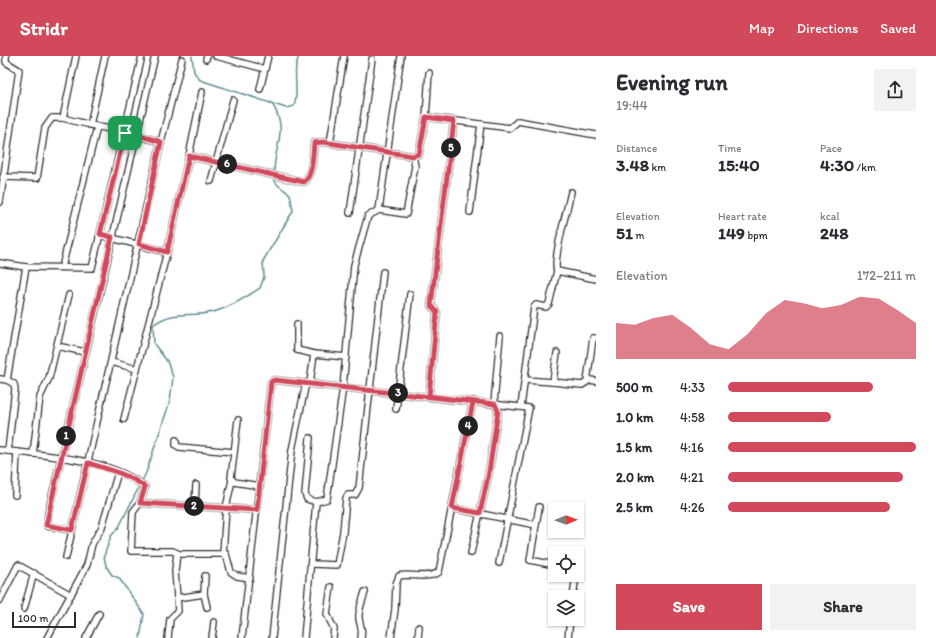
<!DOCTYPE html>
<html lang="en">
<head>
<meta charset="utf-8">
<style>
  :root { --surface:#fff; --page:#f2f2f3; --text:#2b2b33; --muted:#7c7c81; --accent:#d1495b }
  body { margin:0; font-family:Itim,sans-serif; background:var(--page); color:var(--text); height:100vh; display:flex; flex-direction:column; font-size:15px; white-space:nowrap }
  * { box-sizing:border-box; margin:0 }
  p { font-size:13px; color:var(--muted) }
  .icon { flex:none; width:22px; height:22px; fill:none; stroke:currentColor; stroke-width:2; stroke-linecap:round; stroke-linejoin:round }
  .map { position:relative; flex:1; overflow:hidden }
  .panel { display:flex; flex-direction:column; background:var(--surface); width:340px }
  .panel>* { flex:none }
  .needle { width:26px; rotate:89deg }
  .fabs { position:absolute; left:548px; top:446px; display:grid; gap:8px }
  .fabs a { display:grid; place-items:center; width:36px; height:36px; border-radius:0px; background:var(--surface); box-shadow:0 1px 3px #0004; font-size:20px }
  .scale { position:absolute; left:12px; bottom:10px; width:64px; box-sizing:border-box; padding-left:4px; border:2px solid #2b2b2b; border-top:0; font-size:11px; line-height:14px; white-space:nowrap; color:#2b2b2b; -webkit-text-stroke:3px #fff; paint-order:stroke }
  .pin { position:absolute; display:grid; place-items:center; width:34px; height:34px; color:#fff; margin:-17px; border-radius:8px; box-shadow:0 2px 6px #0006 }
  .km { position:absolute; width:20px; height:20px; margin:-10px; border-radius:50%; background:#222; color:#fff; font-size:11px; line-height:20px; text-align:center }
  .round { display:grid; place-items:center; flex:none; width:42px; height:42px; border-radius:0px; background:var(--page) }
  .overview { display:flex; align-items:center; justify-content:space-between; height:68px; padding:0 20px }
  h1 { font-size:22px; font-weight:700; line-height:30px }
  .metrics { display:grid; grid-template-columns:repeat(3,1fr); gap:6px; height:68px; padding:4px 20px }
  .metrics div { display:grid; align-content:center }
  .metrics b { font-size:17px; font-weight:700 }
  .metrics small { font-size:11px; font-weight:400 }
  .metrics p { font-size:11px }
  .chart { height:112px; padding:8px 20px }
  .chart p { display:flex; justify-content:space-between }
  .chart svg { width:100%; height:72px; margin-top:4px; fill:var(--accent); opacity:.7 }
  .action { display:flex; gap:8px; margin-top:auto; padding:8px 20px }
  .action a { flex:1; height:46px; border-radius:0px; background:var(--accent); color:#fff; font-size:16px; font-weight:700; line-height:46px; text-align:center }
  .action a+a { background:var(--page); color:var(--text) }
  ul { padding:0 20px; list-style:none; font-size:13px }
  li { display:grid; grid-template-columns:64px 48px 1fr; align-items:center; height:30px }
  li i { height:10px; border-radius:5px; background:var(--accent) }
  header { display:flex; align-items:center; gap:24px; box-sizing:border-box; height:56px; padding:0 20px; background:var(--accent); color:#fff }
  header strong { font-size:19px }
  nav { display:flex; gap:22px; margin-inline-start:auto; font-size:14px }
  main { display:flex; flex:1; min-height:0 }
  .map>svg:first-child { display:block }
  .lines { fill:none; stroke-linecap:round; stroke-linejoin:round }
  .stream { stroke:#5d8d94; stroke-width:1.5 }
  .minor-casing { stroke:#2b2b2b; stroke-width:8 }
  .minor { stroke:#fff; stroke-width:5.5 }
  .route-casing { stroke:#fff; stroke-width:8 }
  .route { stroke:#d1495b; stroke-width:5 }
</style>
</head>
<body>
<header>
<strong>Stridr</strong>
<nav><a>Map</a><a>Directions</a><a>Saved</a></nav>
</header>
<main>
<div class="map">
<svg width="596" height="582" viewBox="0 0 596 582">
  <rect width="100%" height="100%" fill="#fff"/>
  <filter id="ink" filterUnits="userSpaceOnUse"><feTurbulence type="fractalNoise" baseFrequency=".025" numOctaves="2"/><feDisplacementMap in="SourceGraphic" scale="8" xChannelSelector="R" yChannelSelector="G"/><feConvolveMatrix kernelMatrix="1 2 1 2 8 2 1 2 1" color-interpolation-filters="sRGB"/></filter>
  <g filter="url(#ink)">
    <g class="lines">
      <g class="stream">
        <path d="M192,0L194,16L200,24L286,52L294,50C300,33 291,18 299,0"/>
        <path d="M271,46C290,75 274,87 274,117"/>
        <path d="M140,582L144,558L119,522L112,519L106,510L104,500L111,480L119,471L146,417L170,345L173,321L167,305L154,288L153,269C175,253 189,262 213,256C229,252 246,241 260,232L264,221L263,205L293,155L290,138C284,133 274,129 274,121"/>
      </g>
      <defs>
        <g id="minor">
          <path d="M216,0L265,13"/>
          <path d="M206,3L207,0"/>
          <path d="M260,33L268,0"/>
          <path d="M426,61L429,17"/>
          <path d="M63,62L76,0"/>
          <path d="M90,69L105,0"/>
          <path d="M161,86L182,3"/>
          <path d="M330,87L344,0"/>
          <path d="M189,100L202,36"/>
          <path d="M3,121L37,122L45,72L52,62H63C95,71 129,76 161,86L66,501"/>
          <path d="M211,125L233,44"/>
          <path d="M0,146L19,14L6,6V0"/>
          <path d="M379,154L401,0"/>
          <path d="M470,156L481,68"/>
          <path d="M350,157L372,3"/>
          <path d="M100,179L167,196L189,100L304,126C313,120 313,97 314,87L323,86L413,100L419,98L426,61L510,72L518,65L596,79"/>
          <path d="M0,207L26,211L92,212L142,0"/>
          <path d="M62,211L97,71"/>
          <path d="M557,215L596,223"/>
          <path d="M297,268V294L314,298L346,301"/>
          <path d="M57,290L85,296"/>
          <path d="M111,306L137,313"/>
          <path d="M0,323L7,324L26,211"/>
          <path d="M525,324L553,326L557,297"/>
          <path d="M587,325L593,282H596"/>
          <path d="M553,326L582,329L590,324L596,325"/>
          <path d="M310,327L314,298"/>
          <path d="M429,340L437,256L431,249L454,65"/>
          <path d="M521,351L534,251L536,249L546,251L549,248L557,215C552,205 568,150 571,136"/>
          <path d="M396,353L410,238"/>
          <path d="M124,363L167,196"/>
          <path d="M238,364L231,422L234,426L260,430"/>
          <path d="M310,382L305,438L307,443L316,446L327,443L343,331L354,209L368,160L379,154L406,158L415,110L413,100"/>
          <path d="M176,384V389L179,391L234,396"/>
          <path d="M0,394L8,395L15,333L14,328L7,324"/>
          <path d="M8,395C51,400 110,403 145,431L140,447L133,456L131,495H173L179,498H226L231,516L237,520L250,522"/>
          <path d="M33,398L40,341L49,322L69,239"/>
          <path d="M15,439L17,396"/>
          <path d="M140,447L257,454"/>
          <path d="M195,450L196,429"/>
          <path d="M539,451L530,504L555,509"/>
          <path d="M452,452L536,469"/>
          <path d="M72,474L47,470L48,458L155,0"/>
          <path d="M471,497L489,416L498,355L494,347L500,280"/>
          <path d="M223,498L226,452L232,424"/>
          <path d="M312,508L337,509L343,476L346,442L348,439H355L359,432L383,216"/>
          <path d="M577,513V514"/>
          <path d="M205,520L204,538L207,551"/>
          <path d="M331,531L327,558L334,573L333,582"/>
          <path d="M573,541L576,519"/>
          <path d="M177,542L204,538"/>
          <path d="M0,544L18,509L71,539"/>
          <path d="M24,553L34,517"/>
          <path d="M47,582L87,509L92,488L102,471L118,416"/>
          <path d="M86,582L99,558"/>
          <path d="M168,582L170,563L178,555L175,515L177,497"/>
          <path d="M212,582L214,566"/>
          <path d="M242,582L271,326L274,324L529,352L499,507"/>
          <path d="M272,582L292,394L306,327"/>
          <path d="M304,582L316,446"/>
          <path d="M361,582C363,571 360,572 359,562C358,554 363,544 365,536"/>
          <path d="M391,582L395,553L396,528L399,520C407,517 428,524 439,516L473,345"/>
          <path d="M418,582L419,571"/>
          <path d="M568,582L570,563"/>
        </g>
      </defs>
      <use href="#minor" class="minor-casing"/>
      <use href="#minor" class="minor"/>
    </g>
  </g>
  <g class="lines" filter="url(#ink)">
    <defs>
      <path id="route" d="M125,77L100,178L112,181L46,469L72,474L88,407C108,413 128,418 145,431L140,447L257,454L271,326L274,324L495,348L498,355L489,416L480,457L452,452L473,346L429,340L437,256L431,249L454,65L426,61L419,98L413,100L323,86L314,87C313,97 313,120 304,126L189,100L167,196L139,188L161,86L135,78L125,77"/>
    </defs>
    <use href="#route" class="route-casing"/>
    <use href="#route" class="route"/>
  </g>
</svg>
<div class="fabs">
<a><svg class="needle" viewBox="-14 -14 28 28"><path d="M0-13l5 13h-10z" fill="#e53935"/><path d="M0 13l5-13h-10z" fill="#7c7c81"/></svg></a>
<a><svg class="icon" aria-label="locate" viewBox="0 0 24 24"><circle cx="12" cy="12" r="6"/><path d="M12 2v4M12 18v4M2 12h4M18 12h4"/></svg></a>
<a><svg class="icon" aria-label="layers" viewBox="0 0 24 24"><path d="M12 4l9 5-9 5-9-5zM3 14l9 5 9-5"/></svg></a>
</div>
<div class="scale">100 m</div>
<div class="pin" style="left:125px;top:77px;background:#1e9e55"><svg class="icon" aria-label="arrive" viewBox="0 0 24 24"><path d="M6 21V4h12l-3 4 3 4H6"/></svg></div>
<b class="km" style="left:66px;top:380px">1</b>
<b class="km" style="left:194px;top:450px">2</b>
<b class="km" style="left:398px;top:337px">3</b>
<b class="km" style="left:468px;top:370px">4</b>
<b class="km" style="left:451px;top:92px">5</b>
<b class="km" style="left:227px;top:108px">6</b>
</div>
<section class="panel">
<div class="overview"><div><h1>Evening run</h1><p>19:44</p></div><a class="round"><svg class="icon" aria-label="share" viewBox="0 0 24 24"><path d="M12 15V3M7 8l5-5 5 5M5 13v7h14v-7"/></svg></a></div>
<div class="metrics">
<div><p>Distance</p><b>3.48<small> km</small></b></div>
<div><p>Time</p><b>15:40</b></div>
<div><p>Pace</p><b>4:30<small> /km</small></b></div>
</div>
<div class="metrics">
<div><p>Elevation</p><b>51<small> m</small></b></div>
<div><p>Heart rate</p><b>149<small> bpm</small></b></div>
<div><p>kcal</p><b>248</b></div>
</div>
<div class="chart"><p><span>Elevation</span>172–211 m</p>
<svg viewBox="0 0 160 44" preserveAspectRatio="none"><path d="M0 44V22L10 23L20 19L30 17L40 25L50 35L60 38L70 29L80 16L90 8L100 10L110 13L120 11L130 6L140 7L150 14L160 22V44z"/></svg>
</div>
<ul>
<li><b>500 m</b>4:33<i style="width:77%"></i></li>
<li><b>1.0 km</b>4:58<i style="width:55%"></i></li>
<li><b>1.5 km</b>4:16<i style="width:100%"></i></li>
<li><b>2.0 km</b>4:21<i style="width:93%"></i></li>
<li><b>2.5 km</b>4:26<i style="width:86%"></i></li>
</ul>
<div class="action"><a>Save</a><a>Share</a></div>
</section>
</main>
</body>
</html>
